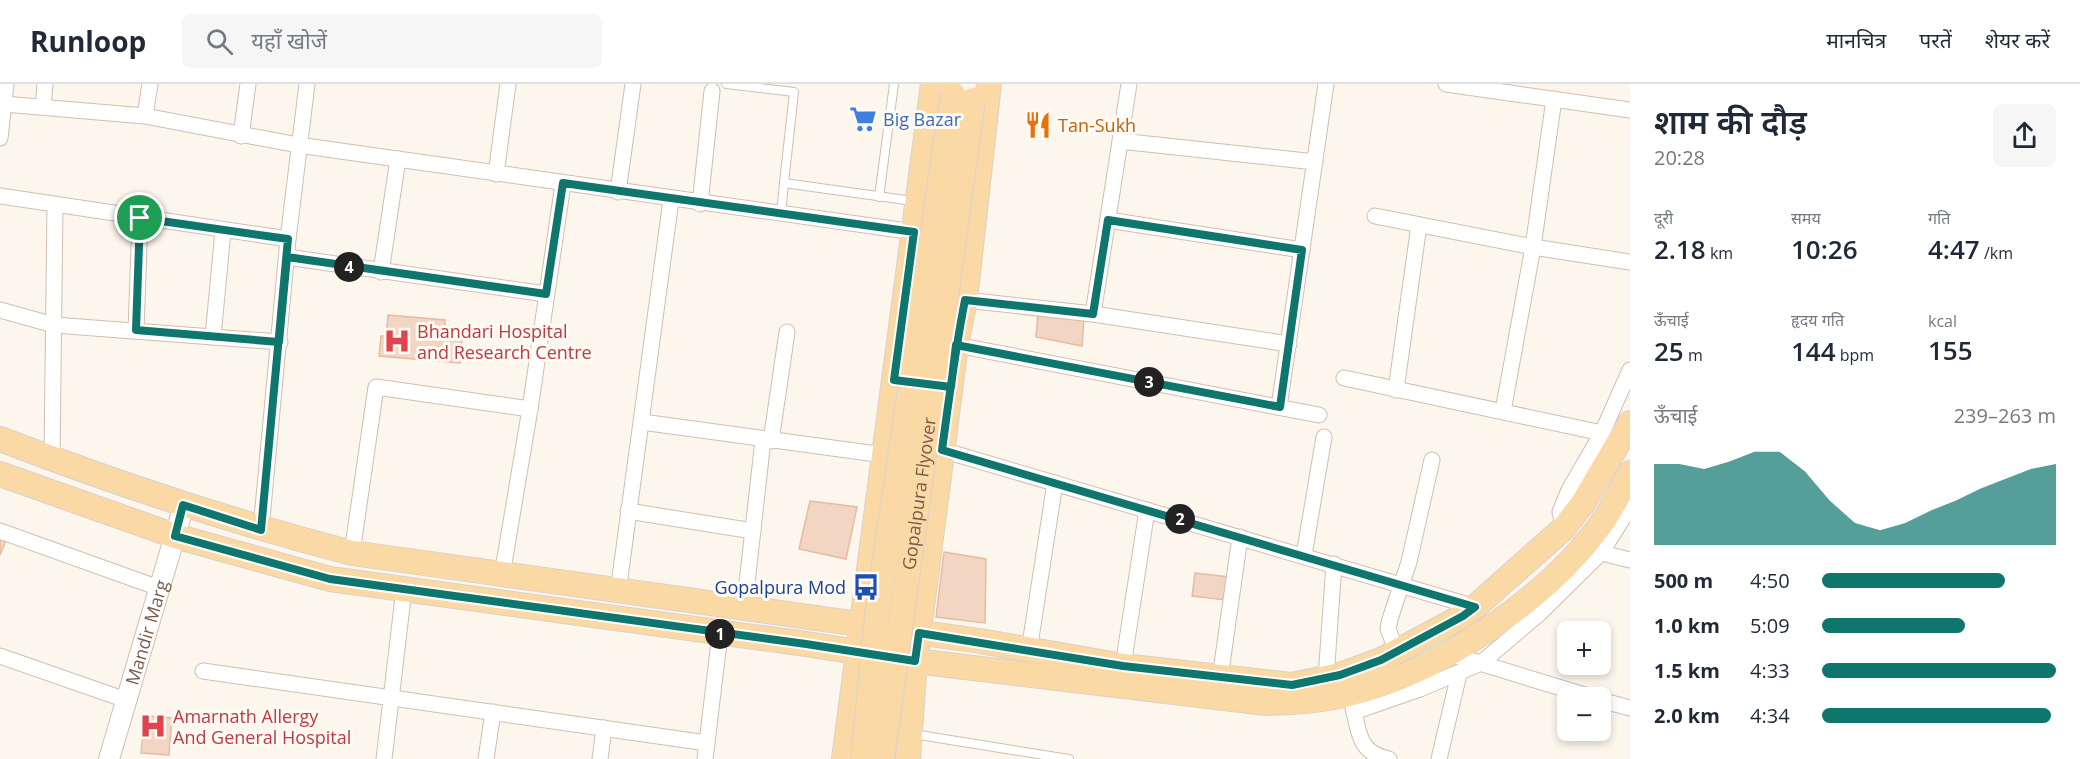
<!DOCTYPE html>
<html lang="hi">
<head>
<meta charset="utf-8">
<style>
  :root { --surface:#fff; --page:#f6f6f7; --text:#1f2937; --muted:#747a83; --line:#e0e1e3; --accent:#0f766e }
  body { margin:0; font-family:"Open Sans","Noto Sans Devanagari",sans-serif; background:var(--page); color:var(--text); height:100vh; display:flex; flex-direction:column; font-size:22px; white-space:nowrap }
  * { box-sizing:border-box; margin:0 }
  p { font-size:20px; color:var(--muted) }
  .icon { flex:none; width:33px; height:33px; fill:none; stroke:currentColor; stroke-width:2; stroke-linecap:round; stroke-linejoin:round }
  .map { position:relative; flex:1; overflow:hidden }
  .sheet { display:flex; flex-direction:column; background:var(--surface); width:450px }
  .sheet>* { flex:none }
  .buttons { position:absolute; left:1557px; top:537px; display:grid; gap:12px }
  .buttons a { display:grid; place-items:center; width:54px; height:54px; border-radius:9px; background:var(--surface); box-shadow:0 3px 9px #0003; font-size:30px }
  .pin { position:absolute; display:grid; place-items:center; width:51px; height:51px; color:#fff; margin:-26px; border:3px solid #fff; border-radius:50%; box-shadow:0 2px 6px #0007 }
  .km { position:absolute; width:30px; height:30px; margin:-15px; border-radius:50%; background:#222; color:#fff; font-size:16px; line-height:30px; text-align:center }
  .round { display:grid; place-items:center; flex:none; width:63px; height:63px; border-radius:9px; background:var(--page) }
  .headline { display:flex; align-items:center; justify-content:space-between; height:102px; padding:0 24px }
  h1 { font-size:33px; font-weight:600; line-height:45px }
  .figures { display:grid; grid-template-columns:repeat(3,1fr); gap:9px; height:102px; padding:6px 24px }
  .figures div { display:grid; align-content:center }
  .figures b { font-size:26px; font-weight:600 }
  .figures small { font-size:16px; font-weight:400 }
  .figures p { font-size:16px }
  .chart { height:168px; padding:12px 24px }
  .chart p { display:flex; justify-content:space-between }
  .chart svg { width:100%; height:108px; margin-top:6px; fill:var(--accent); opacity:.7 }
  ul { padding:0 24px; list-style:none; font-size:20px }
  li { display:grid; grid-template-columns:96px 72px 1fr; align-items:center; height:45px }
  li i { height:15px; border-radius:8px; background:var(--accent) }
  header { display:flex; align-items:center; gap:36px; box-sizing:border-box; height:84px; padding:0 30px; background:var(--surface); border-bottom:2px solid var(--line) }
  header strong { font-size:28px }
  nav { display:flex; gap:33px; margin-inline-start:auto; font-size:21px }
  .search { width:420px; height:54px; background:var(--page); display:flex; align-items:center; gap:15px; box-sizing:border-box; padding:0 21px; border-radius:9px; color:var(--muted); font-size:22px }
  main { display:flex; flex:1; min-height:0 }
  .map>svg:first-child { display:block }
  .building { fill:#f3d5c3; stroke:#e6bba3; stroke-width:1.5 }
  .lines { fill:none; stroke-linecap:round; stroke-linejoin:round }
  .service-casing { stroke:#d1beb0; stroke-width:10 }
  .minor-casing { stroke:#d1beb0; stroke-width:17 }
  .tertiary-casing { stroke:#d1beb0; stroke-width:22 }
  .primary-casing { stroke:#dad1cd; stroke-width:26 }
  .service { stroke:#fff; stroke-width:8 }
  .minor { stroke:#fff; stroke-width:15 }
  .tertiary { stroke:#fff; stroke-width:20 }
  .primary { stroke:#fbd9a5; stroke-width:24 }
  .primary-bridge-casing { stroke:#dad1cd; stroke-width:26; stroke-linecap:butt }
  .primary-bridge { stroke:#fbd9a5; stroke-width:24 }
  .route-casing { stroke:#fff; stroke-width:12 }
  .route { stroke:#0f766e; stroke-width:8 }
  .labels { text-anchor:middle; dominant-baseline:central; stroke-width:6; stroke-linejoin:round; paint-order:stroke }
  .shop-label { font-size:18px; fill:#366cbe; stroke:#fffaf3; text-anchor:start }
  .food-label { font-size:18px; fill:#c56008; stroke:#fffaf3; text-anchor:start }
  .health-label { font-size:18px; fill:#be3a42; stroke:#fffaf3; text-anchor:start }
  .street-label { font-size:18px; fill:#7a5c4d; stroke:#fffaf3 }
  .transit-label { font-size:18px; fill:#164399; stroke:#fffaf3; text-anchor:end }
</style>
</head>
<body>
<header>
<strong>Runloop</strong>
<div class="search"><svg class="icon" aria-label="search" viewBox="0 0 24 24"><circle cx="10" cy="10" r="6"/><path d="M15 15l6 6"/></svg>यहाँ खोजें</div>
<nav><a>मानचित्र</a><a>परतें</a><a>शेयर करें</a></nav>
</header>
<main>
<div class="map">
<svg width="1630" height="675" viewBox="0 0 1630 675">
  <rect width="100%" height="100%" fill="#fdf6ec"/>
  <g class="building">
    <path d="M1038,229L1084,233L1082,262L1036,253Z"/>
    <path d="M388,231L445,236V242L463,244L460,279L379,272L381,252H386Z"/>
    <path d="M810,417L857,423L846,475L799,465Z"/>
    <path d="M0,451L7,454L0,471Z"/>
    <path d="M944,468L986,475L985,539L936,533Z"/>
    <path d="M1195,489L1229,493L1226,516L1192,512Z"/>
    <path d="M148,632L172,634L169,671L141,669L143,648H147Z"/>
  </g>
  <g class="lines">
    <defs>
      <g id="service">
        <path d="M726,0L794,8L784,99L913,117"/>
        <path d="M879,113L894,0"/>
        <path d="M781,130L784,99"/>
        <path d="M913,650L1069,675"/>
      </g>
      <g id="minor">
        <path d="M1446,0L1630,26"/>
        <path d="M4,20L145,32L298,61L914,148"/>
        <path d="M43,23L45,0"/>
        <path d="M145,32L150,0"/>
        <path d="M241,52L248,0"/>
        <path d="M0,54L6,0"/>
        <path d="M1120,57L1315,78"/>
        <path d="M496,90L508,0"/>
        <path d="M618,108L633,0"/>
        <path d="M0,112L288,155"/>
        <path d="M700,120L712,7"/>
        <path d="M1375,132L1533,163L1630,178"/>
        <path d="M1108,136L1302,166"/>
        <path d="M287,173L546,210"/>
        <path d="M381,188L398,75"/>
        <path d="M965,216L1093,230L1289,260"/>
        <path d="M0,226L54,241L280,258"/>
        <path d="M1093,230L1129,0"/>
        <path d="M136,246L140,134"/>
        <path d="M213,253L223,147"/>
        <path d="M956,261L1319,331"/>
        <path d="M1344,294L1602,349"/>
        <path d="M1396,306L1419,141"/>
        <path d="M1279,323L1326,0"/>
        <path d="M1503,327L1533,163L1554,15"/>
        <path d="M642,338L884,371"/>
        <path d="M771,357L787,248"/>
        <path d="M942,366L1475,523"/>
        <path d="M52,375L55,121"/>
        <path d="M628,427L753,447"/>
        <path d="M1564,444L1560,428L1569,406L1602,349L1630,286"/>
        <path d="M261,445L288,155L307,0"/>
        <path d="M0,447L159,504"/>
        <path d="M1594,467L1630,476"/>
        <path d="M352,469L376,303L530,325"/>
        <path d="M1304,471L1324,353"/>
        <path d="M502,491L530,325L563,100"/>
        <path d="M618,508L671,116"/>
        <path d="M744,526L763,356"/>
        <path d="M1029,567L1055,399"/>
        <path d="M1397,568L1388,545L1390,535L1409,478L1432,376"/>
        <path d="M1447,569L1594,614"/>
        <path d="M0,572L126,616"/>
        <path d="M1123,582L1147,426"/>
        <path d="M203,587L707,659"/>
        <path d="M1220,594L1240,453"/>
        <path d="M1326,594L1334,480"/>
        <path d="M1600,616L1630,624"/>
        <path d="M1352,619C1359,646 1357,669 1389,675"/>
        <path d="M1354,628L1420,605L1481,579L1539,530L1601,469L1630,423"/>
        <path d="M384,675L404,505"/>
        <path d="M486,675L493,628"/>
        <path d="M600,675L604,644"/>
        <path d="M705,675L720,550"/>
        <path d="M1439,675L1459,590"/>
      </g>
      <g id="tertiary">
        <path id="s1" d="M109,675L184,421"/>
      </g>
      <g id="primary">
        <path d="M0,355C115,399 232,438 352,469L980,557L1123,582L1292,601L1340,591L1381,576L1463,532L1475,523L1564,444L1583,419L1630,339"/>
        <path d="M0,390L175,452L330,495L806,560L915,577L1266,619C1294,618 1320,617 1348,610C1437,590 1548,514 1601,440C1612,425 1621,406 1630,389"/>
        <path d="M844,675L933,0"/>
        <path d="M908,675L915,577L956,261L965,216L989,0"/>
      </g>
    </defs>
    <use href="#service" class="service-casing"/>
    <use href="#minor" class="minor-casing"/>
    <use href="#tertiary" class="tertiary-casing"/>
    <use href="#primary" class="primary-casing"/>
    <use href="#service" class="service"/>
    <use href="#minor" class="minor"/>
    <use href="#tertiary" class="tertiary"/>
    <use href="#primary" class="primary"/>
    <defs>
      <g id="primary-bridge">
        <path d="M863,675L877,531L953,10"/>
        <path id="s2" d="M882,675L973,16"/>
      </g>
    </defs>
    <use href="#primary-bridge" class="primary-bridge-casing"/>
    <use href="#primary-bridge" class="primary-bridge"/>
  </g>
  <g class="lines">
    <defs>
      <path id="route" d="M140,134L288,155L261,446L183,421L175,452L330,495L806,560L915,577L919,549L1123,582L1292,601L1340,591L1381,576L1463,532L1475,523L942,366C949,315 955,266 965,216L1093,230L1108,136L1302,166L1280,323L956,261L951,303L894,296L914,148L563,99L546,210L287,173L279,258L136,246L140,134"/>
    </defs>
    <use href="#route" class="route-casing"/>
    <use href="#route" class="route"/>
  </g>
  <defs>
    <symbol id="supermarket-bare" viewBox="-9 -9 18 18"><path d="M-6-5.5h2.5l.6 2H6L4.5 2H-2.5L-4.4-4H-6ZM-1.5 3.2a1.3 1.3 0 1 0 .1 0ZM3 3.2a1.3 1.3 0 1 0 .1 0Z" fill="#3f7fe0" stroke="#fffaf3" stroke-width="2.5" paint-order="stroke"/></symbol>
    <symbol id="restaurant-bare" viewBox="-9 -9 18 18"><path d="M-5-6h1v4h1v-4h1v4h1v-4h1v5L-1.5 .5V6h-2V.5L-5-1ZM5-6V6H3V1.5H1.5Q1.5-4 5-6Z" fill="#e8710a" stroke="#fffaf3" stroke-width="2.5" paint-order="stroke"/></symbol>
    <symbol id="hospital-bare" viewBox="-9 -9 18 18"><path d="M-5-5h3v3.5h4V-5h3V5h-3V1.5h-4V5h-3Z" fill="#e0444e" stroke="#fffaf3" stroke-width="2.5" paint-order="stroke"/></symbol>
    <symbol id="bus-bare" viewBox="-9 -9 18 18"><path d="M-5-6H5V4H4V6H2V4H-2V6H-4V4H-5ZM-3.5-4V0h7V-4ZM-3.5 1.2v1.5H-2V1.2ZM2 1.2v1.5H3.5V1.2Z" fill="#1a4fb4" stroke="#fffaf3" stroke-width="2.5" paint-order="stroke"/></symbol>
  </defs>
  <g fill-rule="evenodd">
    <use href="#supermarket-bare" x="844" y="16" width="38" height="38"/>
    <use href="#restaurant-bare" x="1019" y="22" width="38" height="38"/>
    <use href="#hospital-bare" x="378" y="238" width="38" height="38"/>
    <use href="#bus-bare" x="847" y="484" width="38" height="38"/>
    <use href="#hospital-bare" x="134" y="623" width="38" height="38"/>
  </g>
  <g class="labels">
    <g class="shop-label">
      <text x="883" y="35">Big Bazar</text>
    </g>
    <g class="food-label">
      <text x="1058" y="41">Tan-Sukh</text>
    </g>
    <g class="health-label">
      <text x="417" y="247">Bhandari Hospital<tspan x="417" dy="21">and Research Centre</tspan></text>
      <text x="173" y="632">Amarnath Allergy<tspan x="173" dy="21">And General Hospital</tspan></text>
    </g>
    <g class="street-label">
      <text stroke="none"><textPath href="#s2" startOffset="268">Gopalpura Flyover</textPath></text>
      <text stroke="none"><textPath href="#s1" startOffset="132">Mandir Marg</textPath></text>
    </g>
    <g class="transit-label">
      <text x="846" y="503">Gopalpura Mod</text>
    </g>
  </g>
</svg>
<div class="buttons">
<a>+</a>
<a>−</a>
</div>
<div class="pin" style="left:140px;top:134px;background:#1e9e55"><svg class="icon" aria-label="arrive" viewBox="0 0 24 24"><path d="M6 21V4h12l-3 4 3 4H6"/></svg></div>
<b class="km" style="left:720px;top:550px">1</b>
<b class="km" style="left:1180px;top:435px">2</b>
<b class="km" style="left:1149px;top:298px">3</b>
<b class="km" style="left:349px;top:183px">4</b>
</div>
<section class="sheet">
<div class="headline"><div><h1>शाम की दौड़</h1><p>20:28</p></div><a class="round"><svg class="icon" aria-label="share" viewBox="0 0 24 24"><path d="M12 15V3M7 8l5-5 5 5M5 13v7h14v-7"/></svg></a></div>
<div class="figures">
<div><p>दूरी</p><b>2.18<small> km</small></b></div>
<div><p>समय</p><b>10:26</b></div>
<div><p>गति</p><b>4:47<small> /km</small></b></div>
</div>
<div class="figures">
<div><p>ऊँचाई</p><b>25<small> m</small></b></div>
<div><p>हृदय गति</p><b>144<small> bpm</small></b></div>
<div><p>kcal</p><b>155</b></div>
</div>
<div class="chart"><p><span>ऊँचाई</span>239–263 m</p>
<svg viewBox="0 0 160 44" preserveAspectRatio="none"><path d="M0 44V11L10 11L20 13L30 10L40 6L50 6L60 14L70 26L80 35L90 38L100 35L110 30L120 26L130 21L140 17L150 13L160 11V44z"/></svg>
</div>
<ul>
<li><b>500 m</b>4:50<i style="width:78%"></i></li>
<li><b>1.0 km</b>5:09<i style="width:61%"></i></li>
<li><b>1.5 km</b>4:33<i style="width:100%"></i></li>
<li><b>2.0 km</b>4:34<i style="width:98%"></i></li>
</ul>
</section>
</main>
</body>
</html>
